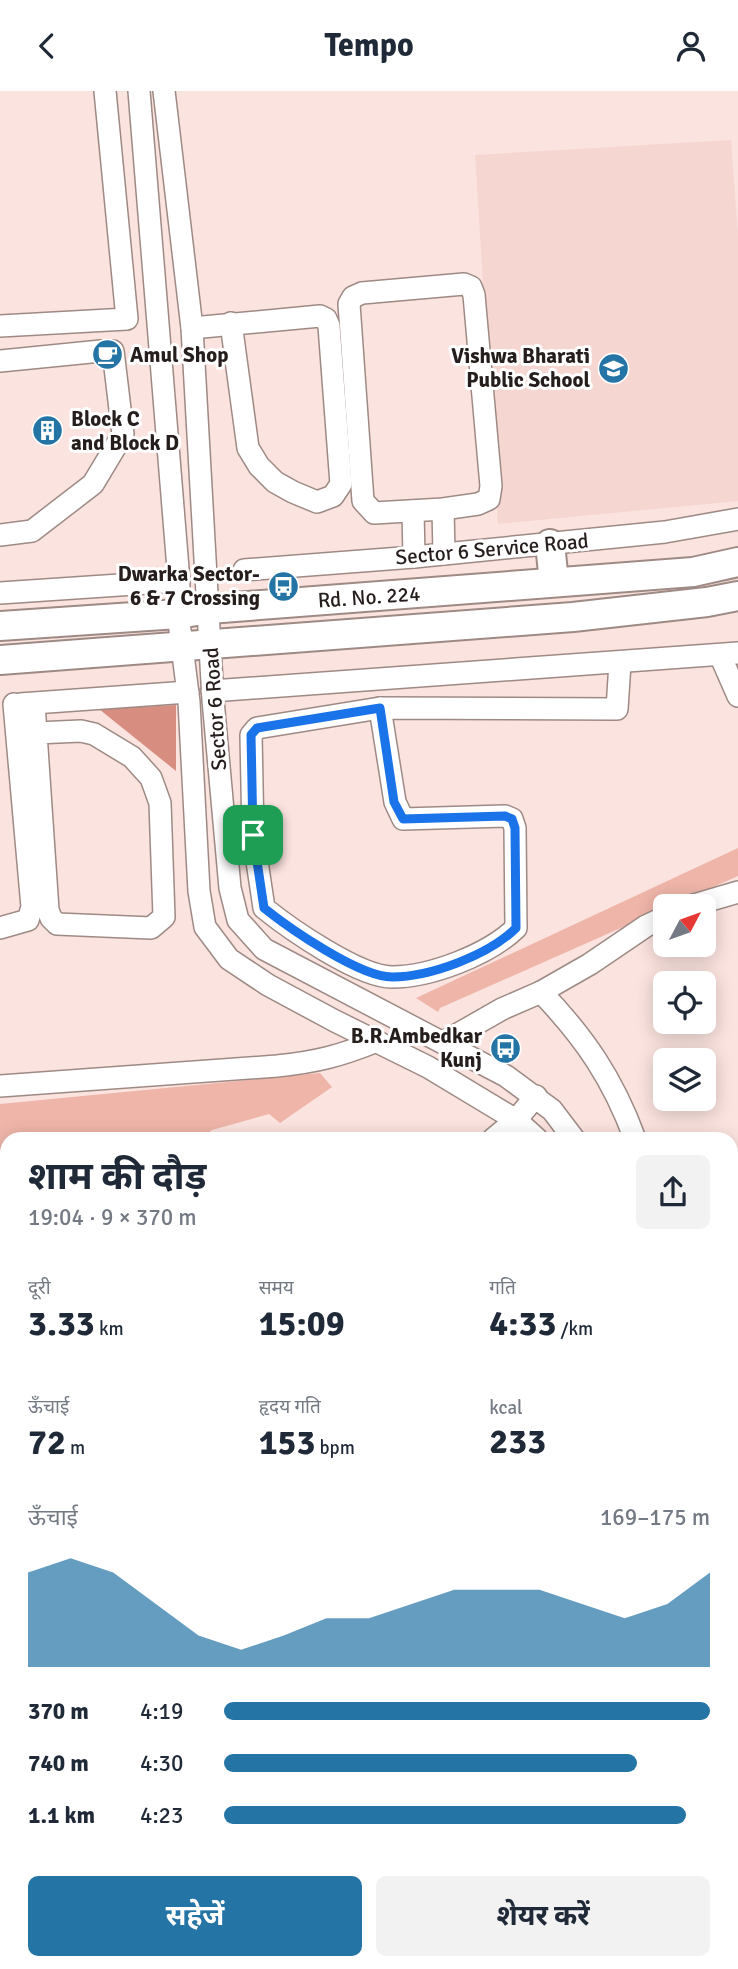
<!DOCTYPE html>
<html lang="hi">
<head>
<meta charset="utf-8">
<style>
  :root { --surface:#fff; --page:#f2f2f3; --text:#1f2937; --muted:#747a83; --accent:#2574a6 }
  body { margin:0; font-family:Signika,"Noto Sans Devanagari",sans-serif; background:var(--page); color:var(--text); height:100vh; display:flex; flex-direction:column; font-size:26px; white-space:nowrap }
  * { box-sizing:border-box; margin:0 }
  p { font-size:23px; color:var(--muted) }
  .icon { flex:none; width:38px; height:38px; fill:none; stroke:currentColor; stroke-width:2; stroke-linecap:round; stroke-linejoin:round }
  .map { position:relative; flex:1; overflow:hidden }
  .sheet { position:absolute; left:0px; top:1041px; width:738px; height:838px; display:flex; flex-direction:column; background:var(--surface); border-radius:21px 21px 0 0; box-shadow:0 4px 18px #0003 }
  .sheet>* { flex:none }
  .needle { width:46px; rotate:49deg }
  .buttons { position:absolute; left:653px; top:803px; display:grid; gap:14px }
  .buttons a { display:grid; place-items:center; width:63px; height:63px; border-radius:10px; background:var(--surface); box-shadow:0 4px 18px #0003; font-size:35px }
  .pin { position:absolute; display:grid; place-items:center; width:60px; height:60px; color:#fff; margin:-30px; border-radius:14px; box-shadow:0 4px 10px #0006 }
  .round { display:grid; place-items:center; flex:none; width:74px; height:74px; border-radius:10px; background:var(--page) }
  .summary { display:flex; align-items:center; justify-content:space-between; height:119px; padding:0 28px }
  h1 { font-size:38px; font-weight:700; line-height:52px }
  .metrics { display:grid; grid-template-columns:repeat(3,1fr); gap:10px; height:119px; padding:7px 28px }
  .metrics div { display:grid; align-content:center }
  .metrics b { font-size:35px; font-weight:700 }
  .metrics small { font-size:19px; font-weight:400 }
  .metrics p { font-size:19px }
  .chart { height:196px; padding:14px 28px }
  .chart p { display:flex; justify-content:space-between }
  .chart svg { width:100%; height:126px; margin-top:7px; fill:var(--accent); opacity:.7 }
  .primary-button { display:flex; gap:14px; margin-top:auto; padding:14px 28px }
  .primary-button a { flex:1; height:80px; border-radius:10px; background:var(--accent); color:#fff; font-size:28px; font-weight:700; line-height:80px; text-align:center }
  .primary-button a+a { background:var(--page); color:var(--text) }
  ul { padding:0 28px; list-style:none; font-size:23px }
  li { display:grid; grid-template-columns:112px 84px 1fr; align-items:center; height:52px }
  li i { height:18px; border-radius:9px; background:var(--accent) }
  header { display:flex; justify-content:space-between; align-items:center; height:91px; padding:0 28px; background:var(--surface); font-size:32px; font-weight:700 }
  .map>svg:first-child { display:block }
  .built { fill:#f6d6d0 }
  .green { fill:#efb5a9 }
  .forest { fill:#d78d7f }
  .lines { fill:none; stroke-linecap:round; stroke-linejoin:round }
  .minor-casing { stroke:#9e8a85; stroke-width:24 }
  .major-casing { stroke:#9e8a85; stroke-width:32 }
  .minor { stroke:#fff; stroke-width:21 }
  .major { stroke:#fff; stroke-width:28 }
  .route-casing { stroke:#fff; stroke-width:14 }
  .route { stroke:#1a73e8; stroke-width:9 }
  .labels { text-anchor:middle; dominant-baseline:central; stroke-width:6; stroke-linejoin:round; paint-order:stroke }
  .poi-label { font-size:21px; font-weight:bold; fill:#261e1c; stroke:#fff; text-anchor:end }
  .street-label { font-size:21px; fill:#261e1c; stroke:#fff }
</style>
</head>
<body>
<header><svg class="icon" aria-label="back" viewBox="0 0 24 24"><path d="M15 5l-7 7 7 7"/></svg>Tempo<svg class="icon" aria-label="person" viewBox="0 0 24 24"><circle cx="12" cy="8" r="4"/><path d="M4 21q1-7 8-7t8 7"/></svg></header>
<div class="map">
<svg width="738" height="1878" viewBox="0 0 738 1878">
  <rect width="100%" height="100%" fill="#fbe3df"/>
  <path class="built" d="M731,49L738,144V410L498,433L475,64Z"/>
  <g class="green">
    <path d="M738,757V785L440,917L438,921L416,907Z"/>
    <path d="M320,982L332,996L280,1032L269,1023L212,1039L201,1048H7V1159L0,1164V1013Z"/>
    <path d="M738,1155V1306L732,1292V1160Z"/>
    <path d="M738,1476V1558L732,1563V1477Z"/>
  </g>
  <path class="forest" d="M176,614V680L99,618Z"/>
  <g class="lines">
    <defs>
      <g id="minor">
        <path d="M139,0L179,490L178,523L189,611L199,800L205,836L229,868L268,894L335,930L428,976L516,1029L537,1048"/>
        <path d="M164,0L192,237L213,609L230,797L238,829L264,858L506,985L552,1019L574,1048"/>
        <path d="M0,235L127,228L105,0"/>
        <path d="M192,237L320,225L326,228L329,235L341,393L333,405L317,411L293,401L275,391L259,375L248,357L231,232"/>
        <path d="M0,270L101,260H113L123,343L93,393L32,440L0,444"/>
        <path d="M443,418L478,413L489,408L491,395L474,204L471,196L464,193L362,202L353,206L349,213L363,410L374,422L443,418L444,463"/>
        <path d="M413,420L414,466"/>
        <path d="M244,479L414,466L665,441L738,428"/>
        <path d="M0,502L179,490"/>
        <path d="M720,564L738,605"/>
        <path d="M212,600L738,562"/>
        <path d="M20,613L188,601"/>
        <path d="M34,613L48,819L51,827L57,833L151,837L164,826L160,712L151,687L132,666L94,643L81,640L36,642"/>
        <path d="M253,744L264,817C290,838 359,886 392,886C430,886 488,864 516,837L515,737L512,728L505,725L403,728L395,711L380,617"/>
        <path d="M238,746L253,744L251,644L257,637L380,617L617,618L620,572"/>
        <path d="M687,816L738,801"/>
        <path d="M0,837L28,829L32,816L14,613"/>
        <path d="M541,901C585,947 613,988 635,1048"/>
        <path d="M444,951L502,918L541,901L590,873L646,835L665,826"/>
        <path d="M0,995L277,975C316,971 340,965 377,950"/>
        <path d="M493,1048L516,1029L536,1005"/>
        <path d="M732,1139L738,1137"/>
        <path d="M732,1338L738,1352"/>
        <path d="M0,1374L7,1384"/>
        <path d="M732,1401L738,1413"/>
        <path d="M0,1414L7,1409"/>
        <path d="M0,1460L7,1469"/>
        <path d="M0,1542L7,1551"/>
        <path d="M0,1638L7,1647"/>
        <path d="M0,1708L7,1717"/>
        <path d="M732,1779L738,1789"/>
        <path d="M0,1863L7,1872"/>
        <path d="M123,1872L126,1878"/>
        <path d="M392,1872L394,1878"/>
      </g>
      <g id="major">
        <path d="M550,453L554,491"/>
        <path d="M0,535L178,523L209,518L693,481L738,471"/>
        <path d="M0,569L573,526L707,511L738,505"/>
      </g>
    </defs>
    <use href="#minor" class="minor-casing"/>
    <use href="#major" class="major-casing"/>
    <use href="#minor" class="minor"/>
    <use href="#major" class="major"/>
  </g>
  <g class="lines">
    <defs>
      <path id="route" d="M380,617L394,711L403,728L505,725L512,728L515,737L516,837C489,864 430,886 392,886C360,886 290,838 264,817L253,744L251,644L257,637Z"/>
    </defs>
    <use href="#route" class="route-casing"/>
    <use href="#route" class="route"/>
  </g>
  <defs>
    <symbol id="cafe-disc" viewBox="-11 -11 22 22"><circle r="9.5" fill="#2574a6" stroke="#fff"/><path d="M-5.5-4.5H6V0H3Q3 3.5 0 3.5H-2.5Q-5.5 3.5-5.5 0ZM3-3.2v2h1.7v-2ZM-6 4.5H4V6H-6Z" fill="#fff"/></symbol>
    <symbol id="school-disc" viewBox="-11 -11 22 22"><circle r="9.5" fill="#2574a6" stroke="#fff"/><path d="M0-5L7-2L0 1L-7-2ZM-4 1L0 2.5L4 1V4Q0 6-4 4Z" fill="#fff"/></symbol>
    <symbol id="building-disc" viewBox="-11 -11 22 22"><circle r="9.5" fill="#2574a6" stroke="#fff"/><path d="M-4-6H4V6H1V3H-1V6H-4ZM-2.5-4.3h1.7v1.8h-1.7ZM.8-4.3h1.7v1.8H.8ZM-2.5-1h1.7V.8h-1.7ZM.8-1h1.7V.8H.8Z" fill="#fff"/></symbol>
    <symbol id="bus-disc" viewBox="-11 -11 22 22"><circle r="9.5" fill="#2574a6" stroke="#fff"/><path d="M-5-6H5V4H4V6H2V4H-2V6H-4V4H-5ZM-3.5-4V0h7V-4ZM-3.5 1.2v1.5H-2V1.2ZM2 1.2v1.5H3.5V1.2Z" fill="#fff"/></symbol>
  </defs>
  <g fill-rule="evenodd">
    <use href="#cafe-disc" x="90" y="246" width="35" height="35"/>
    <use href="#school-disc" x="596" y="260" width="35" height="35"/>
    <use href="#building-disc" x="30" y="322" width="35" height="35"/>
    <use href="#bus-disc" x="266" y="478" width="35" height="35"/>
    <use href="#bus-disc" x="488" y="940" width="35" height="35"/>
  </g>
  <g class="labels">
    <g class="poi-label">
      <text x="130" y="264" text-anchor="start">Amul Shop</text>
      <text x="590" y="265">Vishwa Bharati<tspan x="590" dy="24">Public School</tspan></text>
      <text x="71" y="328" text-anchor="start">Block C<tspan x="71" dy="24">and Block D</tspan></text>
      <text x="260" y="483">Dwarka Sector-<tspan x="260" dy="24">6 &amp; 7 Crossing</tspan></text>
      <text x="482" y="945">B.R.Ambedkar<tspan x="482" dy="24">Kunj</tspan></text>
    </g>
    <g class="street-label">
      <text transform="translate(492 458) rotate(-5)">Sector 6 Service Road</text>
      <text transform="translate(369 506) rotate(-4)">Rd. No. 224</text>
      <text transform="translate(215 618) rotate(-94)">Sector 6 Road</text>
    </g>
  </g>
</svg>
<div class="buttons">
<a><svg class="needle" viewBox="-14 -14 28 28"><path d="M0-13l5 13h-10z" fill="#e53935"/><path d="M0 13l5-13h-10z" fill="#747a83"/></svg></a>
<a><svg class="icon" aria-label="locate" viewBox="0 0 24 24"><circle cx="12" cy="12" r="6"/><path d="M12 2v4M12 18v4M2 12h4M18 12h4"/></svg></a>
<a><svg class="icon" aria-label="layers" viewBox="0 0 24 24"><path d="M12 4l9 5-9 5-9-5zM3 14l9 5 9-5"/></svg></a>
</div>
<div class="pin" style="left:253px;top:744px;background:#1e9e55"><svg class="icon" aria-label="arrive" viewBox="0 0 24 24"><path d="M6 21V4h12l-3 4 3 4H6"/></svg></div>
<section class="sheet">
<div class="summary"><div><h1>शाम की दौड़</h1><p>19:04 · 9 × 370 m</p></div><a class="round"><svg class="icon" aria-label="share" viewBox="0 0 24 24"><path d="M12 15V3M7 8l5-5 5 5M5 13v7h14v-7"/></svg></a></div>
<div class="metrics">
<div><p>दूरी</p><b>3.33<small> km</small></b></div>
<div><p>समय</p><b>15:09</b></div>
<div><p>गति</p><b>4:33<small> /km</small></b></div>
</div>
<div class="metrics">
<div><p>ऊँचाई</p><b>72<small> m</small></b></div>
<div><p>हृदय गति</p><b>153<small> bpm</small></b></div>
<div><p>kcal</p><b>233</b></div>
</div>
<div class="chart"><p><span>ऊँचाई</span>169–175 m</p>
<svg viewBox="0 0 160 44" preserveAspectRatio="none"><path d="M0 44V11L10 6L20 11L30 22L40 33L50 38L60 33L70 27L80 27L90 22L100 17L110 17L120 17L130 22L140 27L150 22L160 11V44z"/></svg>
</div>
<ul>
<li><b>370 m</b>4:19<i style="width:100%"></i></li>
<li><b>740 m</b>4:30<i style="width:85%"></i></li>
<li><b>1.1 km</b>4:23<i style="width:95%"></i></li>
</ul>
<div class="primary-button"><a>सहेजें</a><a>शेयर करें</a></div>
</section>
</div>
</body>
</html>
